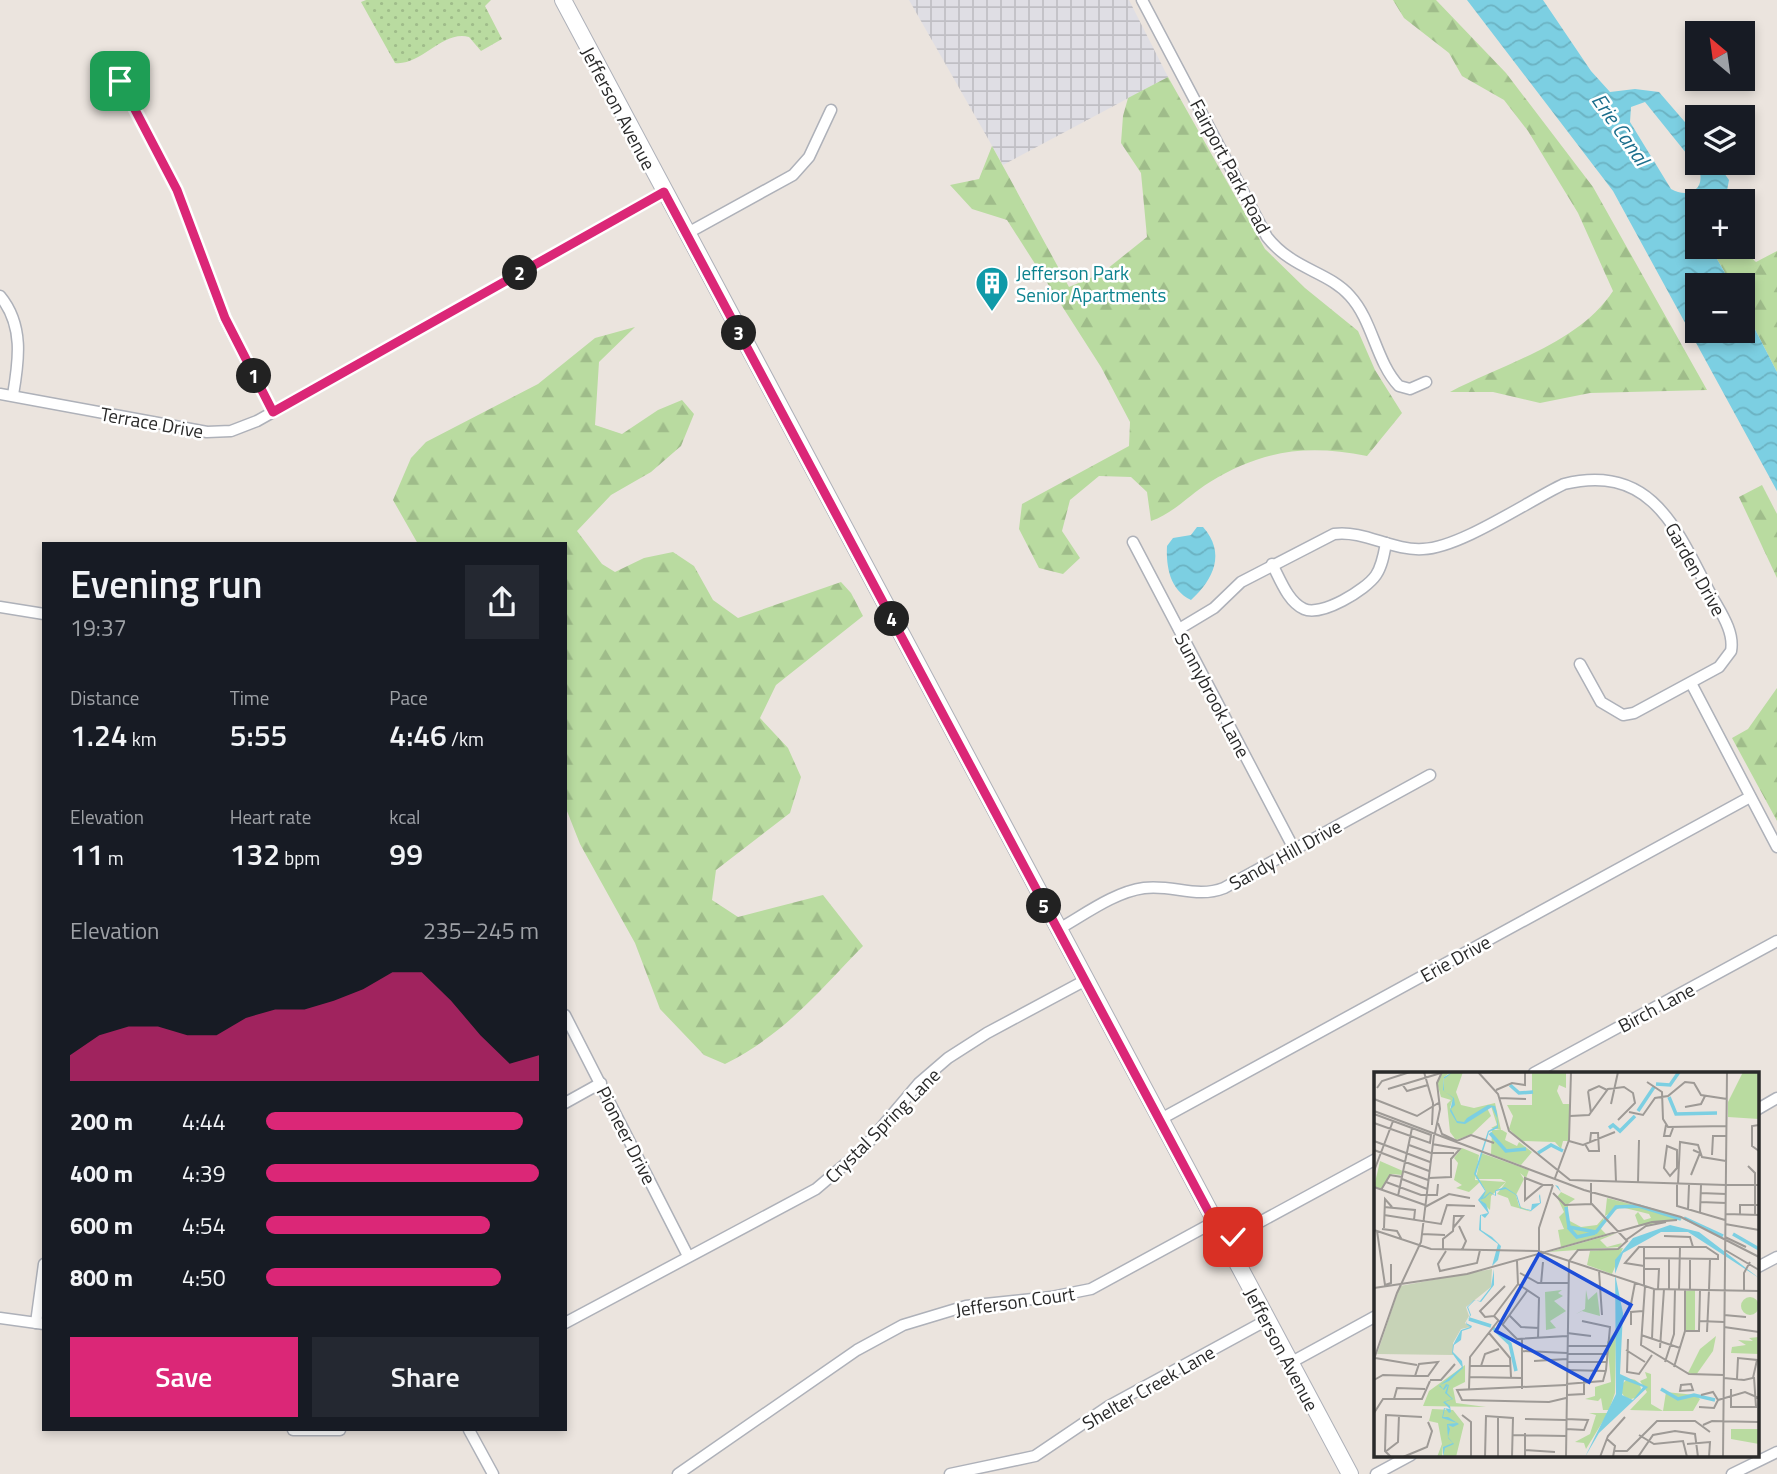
<!DOCTYPE html>
<html lang="en">
<head>
<meta charset="utf-8">
<style>
  :root { --surface:#171b24; --page:#242831; --text:#f1f3f6; --muted:#9ea1a6; --accent:#db2777 }
  body { margin:0; font-family:"Titillium Web",sans-serif; background:var(--page); color:var(--text); height:100vh; display:flex; flex-direction:column; font-size:26px; white-space:nowrap }
  * { box-sizing:border-box; margin:0 }
  p { font-size:23px; color:var(--muted) }
  .icon { flex:none; width:38px; height:38px; fill:none; stroke:currentColor; stroke-width:2; stroke-linecap:round; stroke-linejoin:round }
  .map { position:relative; flex:1; overflow:hidden }
  .side { position:absolute; left:42px; top:542px; width:525px; height:889px; display:flex; flex-direction:column; background:var(--surface); border-radius:0px; box-shadow:0 4px 10px #0003 }
  .side>* { flex:none }
  .needle { width:46px; rotate:331deg }
  .fabs { position:absolute; left:1685px; top:21px; display:grid; gap:14px }
  .fabs a { display:grid; place-items:center; width:70px; height:70px; border-radius:0px; background:var(--surface); box-shadow:0 4px 10px #0003; font-size:35px }
  .pin { position:absolute; display:grid; place-items:center; width:60px; height:60px; color:#fff; margin:-30px; border-radius:14px; box-shadow:0 4px 10px #0006 }
  .km { position:absolute; width:35px; height:35px; margin:-18px; border-radius:50%; background:#222; color:#fff; font-size:19px; line-height:35px; text-align:center }
  .round { display:grid; place-items:center; flex:none; width:74px; height:74px; border-radius:0px; background:var(--page) }
  .headline { display:flex; align-items:center; justify-content:space-between; height:119px; padding:0 28px }
  h1 { font-size:38px; font-weight:600; line-height:52px }
  .figures { display:grid; grid-template-columns:repeat(3,1fr); gap:10px; height:119px; padding:7px 28px }
  .figures div { display:grid; align-content:center }
  .figures b { font-size:30px; font-weight:600 }
  .figures small { font-size:19px; font-weight:400 }
  .figures p { font-size:19px }
  .chart { height:196px; padding:14px 28px }
  .chart p { display:flex; justify-content:space-between }
  .chart svg { width:100%; height:126px; margin-top:7px; fill:var(--accent); opacity:.7 }
  .action { display:flex; gap:14px; margin-top:auto; padding:14px 28px }
  .action a { flex:1; height:80px; border-radius:0px; background:var(--accent); color:#fff; font-size:28px; font-weight:600; line-height:80px; text-align:center }
  .action a+a { background:var(--page); color:var(--text) }
  ul { padding:0 28px; list-style:none; font-size:23px }
  li { display:grid; grid-template-columns:112px 84px 1fr; align-items:center; height:52px }
  li i { height:18px; border-radius:9px; background:var(--accent) }
  .map>svg:first-child { display:block }
  .industrial { fill:url(#industrial-grid) }
  .grass { fill:url(#grass-dots) }
  .forest { fill:url(#forest-firs) }
  .water { fill:url(#water-waves); fill-rule:evenodd }
  .lines { fill:none; stroke-linecap:round; stroke-linejoin:round }
  .street-casing { stroke:#aeb1b9; stroke-width:13 }
  .secondary-casing { stroke:#aeb1b9; stroke-width:18 }
  .street { stroke:#fff; stroke-width:10 }
  .secondary { stroke:#fff; stroke-width:16 }
  .route-casing { stroke:#fff; stroke-width:14 }
  .route { stroke:#db2777; stroke-width:9 }
  .labels { text-anchor:middle; dominant-baseline:central; stroke-width:5; stroke-linejoin:round; paint-order:stroke }
  .street-label { font-size:19px; fill:#2a2a2a; stroke:#fff }
  .culture-label { font-size:19px; fill:#0d838f; stroke:#fff; text-anchor:start }
  .water-label { font-size:21px; font-style:italic; fill:#1c6f8d; stroke:#fff }
  .inset-river { fill:none; stroke:#7ccfe2; stroke-width:3.5 }
  .inset-road { fill:none; stroke:#9e9a96; stroke-width:2 }
  .view { fill:#1d4ed8; fill-opacity:0.15; stroke:#1d4ed8; stroke-width:3.5 }
  .inset-edge { fill:none; stroke:#2a2a2a; stroke-width:3.5 }
</style>
</head>
<body>
<div class="map">
<svg width="1777" height="1474" viewBox="0 0 1777 1474">
  <defs>
    <pattern id="industrial-grid" width="8" height="8" patternUnits="userSpaceOnUse" patternTransform="scale(1.75)"><rect width="8" height="8" fill="#dfdee4"/><path d="M0 4h8M4 0v8" fill="none" stroke="#c0bfc4"/></pattern>
    <pattern id="grass-dots" width="8" height="8" patternUnits="userSpaceOnUse" patternTransform="scale(1.75)"><rect width="8" height="8" fill="#b9dba0"/><path d="M2 2h.1M6 6h.1" fill="none" stroke="#9fbc8a" stroke-width="1.8" stroke-linecap="round"/></pattern>
    <pattern id="forest-firs" width="22" height="20" patternUnits="userSpaceOnUse" patternTransform="scale(1.75)"><rect width="22" height="20" fill="#b9dba0"/><path d="M5 1l3.5 6h-7zM16 11l3.5 6h-7z" fill="#9fbc8a"/></pattern>
    <pattern id="water-waves" width="16" height="10" patternUnits="userSpaceOnUse" patternTransform="scale(1.75)"><rect width="16" height="10" fill="#7ccfe2"/><path d="M0 5q4-4 8 0t8 0" fill="none" stroke="#6bb2c2"/></pattern>
  </defs>
  <rect width="100%" height="100%" fill="#ebe4de"/>
  <path class="industrial" d="M909,0H1129L1168,77L1003,165Z"/>
  <path class="grass" d="M366,0H491L485,6L502,39L481,51L469,37C442,30 422,66 395,63L361,2Z"/>
  <g class="forest">
    <path d="M1393,0H1436L1506,73L1593,187L1707,390L1590,393L1540,403L1493,392H1450C1505,363 1578,344 1613,291L1578,213L1528,131L1504,100L1462,76L1449,53L1404,18Z"/>
    <path d="M1168,77L1265,249L1305,288L1358,331L1375,370L1402,413L1367,456C1307,444 1262,450 1210,482C1189,495 1174,513 1151,521L1147,492L1131,477L1099,476L1070,500L1062,531L1080,558L1063,574L1039,568L1019,529L1022,504L1129,446L1130,422L1101,367L1007,220L972,209L950,185L979,179L992,146L1069,287L1102,273L1147,237L1141,173L1121,143L1123,116L1128,98Z"/>
    <path d="M1710,247H1740L1756,262L1777,251V372L1743,306V285H1732Z"/>
    <path d="M635,327L599,362L595,425L622,434L658,410L682,400L694,414L681,446L651,472L611,495L577,531L602,564L615,572L644,558L673,552L694,566L713,600L738,618L841,582L851,593L863,616L776,685L760,718L788,748L801,777L790,813L716,870L712,900L738,917L823,895L863,946C817,993 786,1033 725,1064L704,1055L660,1009L635,943L580,844L565,806V544H418L393,500L411,458L426,442L538,384L595,338Z"/>
    <path d="M1762,485L1777,514V578L1739,497Z"/>
    <path d="M1777,688V821L1732,738L1748,729Z"/>
  </g>
  <g class="water">
    <path d="M1467,0H1543L1591,71L1610,92L1635,89L1659,92L1697,136L1698,163H1717L1729,180L1725,201H1698V247H1710L1732,285H1698V331H1743V306L1777,372V491L1613,191ZM1645,102L1699,169C1706,190 1688,199 1671,189L1630,122L1631,107Z"/>
    <path d="M1197,527H1203C1226,553 1214,579 1191,600C1170,590 1166,567 1167,546L1173,538L1191,535Z"/>
  </g>
  <g class="lines">
    <defs>
      <g id="street">
        <path d="M1142,0L1267,237C1293,270 1328,271 1350,296C1373,321 1376,362 1399,386L1410,389L1426,382"/>
        <path d="M120,81L177,190L225,319L273,412"/>
        <path d="M686,234L793,175L809,157L831,110"/>
        <path d="M0,296C24,325 19,360 13,395"/>
        <path d="M0,394L207,432L231,431L257,421L664,192"/>
        <path d="M1133,542L1293,847"/>
        <path d="M1272,564C1280,579 1288,602 1304,609C1321,617 1366,590 1376,575C1382,566 1384,554 1386,543"/>
        <path d="M0,607L44,614"/>
        <path d="M1179,629L1214,608L1241,582L1334,534C1365,530 1392,551 1423,549C1460,548 1528,501 1564,484C1650,463 1676,527 1709,591C1718,609 1735,630 1731,651L1719,667L1634,713L1623,715L1601,702L1580,664"/>
        <path d="M1691,683L1777,847"/>
        <path d="M1057,930C1084,915 1114,892 1144,888C1173,884 1196,899 1224,888L1430,775"/>
        <path d="M565,1015L688,1256"/>
        <path d="M1534,1073L1777,941"/>
        <path d="M565,1103L601,1083"/>
        <path d="M1758,1109L1777,1098"/>
        <path d="M1159,1120L1750,797"/>
        <path d="M1225,1241L1376,1159"/>
        <path d="M1758,1267L1777,1257"/>
        <path d="M0,1318L44,1324"/>
        <path d="M36,1323L44,1264"/>
        <path d="M565,1323L816,1189L863,1149L919,1083L948,1058L987,1033L1084,981"/>
        <path d="M1290,1363L1376,1316"/>
        <path d="M293,1430H340"/>
        <path d="M469,1430L493,1474"/>
        <path d="M678,1474L857,1350L903,1325L966,1306L1051,1297L1091,1289L1214,1222"/>
        <path d="M950,1474L1035,1456L1109,1406L1267,1320"/>
        <path d="M1376,1474L1411,1455"/>
        <path d="M1732,1474L1777,1452"/>
      </g>
      <path id="secondary" d="M563,0L1350,1474"/>
    </defs>
    <use href="#street" class="street-casing"/>
    <use href="#secondary" class="secondary-casing"/>
    <use href="#street" class="street"/>
    <use href="#secondary" class="secondary"/>
  </g>
  <g class="lines">
    <defs>
      <path id="route" d="M120,81L177,190L225,318L273,412L664,192L1214,1222L1224,1241L1233,1237"/>
    </defs>
    <use href="#route" class="route-casing"/>
    <use href="#route" class="route"/>
  </g>
  <defs>
    <symbol id="building-pin" viewBox="-11 -11 22 30"><path d="M0 17L-7.5 6A9.5 9.5 0 1 1 7.5 6Z" fill="#0f9aa8" stroke="#fff"/><path d="M-4-6H4V6H1V3H-1V6H-4ZM-2.5-4.3h1.7v1.8h-1.7ZM.8-4.3h1.7v1.8H.8ZM-2.5-1h1.7V.8h-1.7ZM.8-1h1.7V.8H.8Z" fill="#fff"/></symbol>
  </defs>
  <g fill-rule="evenodd">
    <use href="#building-pin" x="973" y="264" width="38" height="52"/>
  </g>
  <g class="labels">
    <g class="street-label">
      <text transform="translate(619 108) rotate(62)">Jefferson Avenue</text>
      <text transform="translate(1231 166) rotate(62)">Fairport Park Road</text>
      <text transform="translate(152 422) rotate(10)">Terrace Drive</text>
      <text transform="translate(1696 569) rotate(61)">Garden Drive</text>
      <text transform="translate(1213 695) rotate(62)">Sunnybrook Lane</text>
      <text transform="translate(1285 854) rotate(-29)">Sandy Hill Drive</text>
      <text transform="translate(1455 958) rotate(-29)">Erie Drive</text>
      <text transform="translate(1656 1007) rotate(-28)">Birch Lane</text>
      <text transform="translate(882 1125) rotate(-45)">Crystal Spring Lane</text>
      <text transform="translate(627 1135) rotate(63)">Pioneer Drive</text>
      <text transform="translate(1015 1301) rotate(-8)">Jefferson Court</text>
      <text transform="translate(1282 1349) rotate(62)">Jefferson Avenue</text>
      <text transform="translate(1148 1387) rotate(-30)">Shelter Creek Lane</text>
    </g>
    <g class="culture-label">
      <text x="1016" y="272">Jefferson Park<tspan x="1016" dy="22">Senior Apartments</tspan></text>
    </g>
    <g class="water-label">
      <text transform="translate(1621 129) rotate(55)">Erie Canal</text>
    </g>
  </g>
  <g transform="translate(1374 1072)">
    <rect width="385" height="385" fill="#ebe4de"/>
    <path d="M77,0H89L82,20L87,33L100,36L121,31L127,58L117,56L123,53L117,34L111,36L115,42L100,59L79,61L76,37L80,31L69,19L70,7ZM158,0H192V16L185,13L183,19L189,32H195V69H189L187,77L181,70L147,69L135,57L139,44L133,33H158ZM369,0H385V47L354,45V30ZM88,76L105,83L101,108L132,110L117,124L116,138L106,128L112,119L106,110L95,120L82,116L88,113L80,108L84,91L80,86ZM6,89L29,99L28,103L18,102L7,117L0,115ZM249,176L238,202L213,193L216,179ZM321,218V259H312V219ZM292,320L321,323L326,327L319,339H289Z" fill="#b9dba0"/>
    <path d="M68,0H77L70,5L69,18L79,26L76,36L83,51L113,36L117,44L98,62L82,68L76,60L73,32L77,28L67,25L63,11ZM118,58H128L133,61L131,68L143,74L145,70L158,80L147,93L117,82ZM107,81L155,98L152,106L146,101L150,107L142,123L145,134L158,140L137,134L134,126L123,122L132,110L127,107H102ZM187,120L201,127L194,132V148L207,155L223,153L230,145L227,157L232,162L187,175L184,158L190,157L185,145L190,140L183,125ZM233,126L291,141L309,147L265,154L261,143L264,140L270,148L277,146L275,142L247,135L231,144ZM243,161L226,168L233,175L248,171L245,175L175,180ZM188,218L184,221L189,224L180,229L192,239L176,249L182,256L172,258L171,220ZM212,218L214,228L223,220L226,244L208,239L202,242L211,237ZM367 234a9 9 0 1 1 18 0a9 9 0 1 1-18 0ZM242,258L241,321L235,338H229L227,326L224,329L211,327L221,324V315L237,310L233,270ZM342,264L339,279L322,303L314,301L326,277ZM385,265V282L357,281L358,275L372,273L364,268L379,269L375,266ZM91,293V310L79,316L82,331L112,335L49,334L55,319ZM271,300L277,302V332L289,339L256,338L273,320L266,309L273,306ZM247 317a10 10 0 1 1 20 0a10 10 0 1 1-20 0ZM58,337L79,338L90,352L82,385H70L69,373L68,385H63L68,372L64,351L55,349ZM215,341H234L212,377L210,371L201,370L216,362L222,343ZM357,357H385V372L357,367Z" fill="#b9dba0"/>
    <path d="M118,197L117,215L92,235L95,244L91,251L96,255L87,257L79,271V283L3,282L26,214Z" fill="#c7d3b7"/>
    <path d="M79,0L70,7V19L80,26L81,33L77,37L83,49L90,50L93,46L114,33L121,34L123,41L124,56L115,60L102,102L112,119L109,126L116,120L121,123V119L122,118L131,115L143,123L147,136L157,138L158,132L166,131L165,124L166,122L181,113L184,114L187,120L181,113L166,122L167,131L157,139L146,136L142,123L132,117L122,119V124L116,121L111,126L106,128L112,132L115,141L111,146L107,143V158L118,165L127,174L124,188L118,194L124,172L105,158L106,143L114,141L104,128L111,119L100,102L114,59L123,54V46L118,35L91,52L83,51L76,39L79,26L69,18L70,5ZM296,153L325,160L385,206L314,160H287L249,181L241,202L249,241L246,302L274,315L225,361L211,385L242,322L241,188L259,166ZM250,308L269,315L259,328L248,323ZM120,197V213L107,230L101,228L94,235L97,243L92,251L98,254L97,256L88,259L87,268L80,273L79,280L88,289L89,296L75,309L66,313L69,317L72,312L75,313L73,321L79,327L71,330L76,334L77,340L75,341L71,336L69,345H74L85,352L79,355L74,353L76,357L74,365L80,372L71,376L69,385V375L79,371L74,366L73,352L83,351L68,346L70,336L76,337L69,330L78,327L71,321L74,313L70,318L65,314L88,295L78,281L79,273L87,258L96,255L92,252L96,243L93,235L100,228L106,229L117,215Z" fill="#7ccfe2" fill-rule="evenodd"/>
    <path class="inset-river" d="M282,12L296,13L305,0M136,13L145,21L159,20M295,25L302,42L343,41M264,39L280,15M235,56L239,53L246,59L261,44M116,61L132,79L152,77M164,81L177,73L189,79M192,135L195,155L222,160L242,135L265,134L307,147M310,146L349,164M194,155L203,165L221,161M359,162L385,177M95,247L117,254M119,256L136,272L142,299M287,317L304,327L320,323L341,328"/>
    <path class="inset-road" d="M50,0L59,31L58,53M104,0L124,22L135,59L196,108L352,113M273,10L288,20L289,47L294,55L353,54M28,12L33,19L54,13M3,16L8,9L36,0M14,17L67,1M122,18L138,11L151,13V0M214,19L217,41M214,19L225,14L233,18M125,26L152,27M0,27L43,44L66,30M237,32L244,0M311,35L327,32L331,24M0,39L210,118L307,145L385,185M255,40L269,43L281,26L294,24L311,10L320,11L327,23L353,27M0,42L57,63L56,71L0,51M196,44L215,43L234,17L250,15L259,21L261,31L244,48M64,51L68,62L83,69L97,63L120,71M292,53L290,64H296L299,56M385,53L378,54V74L385,79M61,61L66,37L63,11L68,0M0,69L56,90M195,69L209,73L241,60M211,72L215,79H225L224,61H217L216,70M35,73L57,81H80M293,74L303,78V96L296,104L290,96ZM0,78L55,99M241,83L242,110M338,83L339,64H352M374,94L381,101V142M0,99L19,49M29,99L54,108M317,103L326,81L319,78M55,106L77,105V87L86,77L58,72M181,106L195,68L197,0M28,107L53,117M12,110L47,123H63L64,112M264,110L265,68M303,112V134L351,148M304,112L306,70L324,73L328,85L352,89M169,113L151,106V128L169,113H179M352,113H385M0,115L51,133M7,118L16,103L28,105M179,121L191,133L218,132M326,121L352,122M24,124L38,56M326,130L352,131M10,135L41,138L40,148M51,135L75,122L96,126M314,138L315,113M326,141L327,113M352,142L385,143M366,142V133H385M10,143L67,152L73,133L101,134M351,152L385,158M85,154L92,169L88,178M10,156L11,127L18,135M8,157L23,159L28,168M0,158L57,177L165,179L280,217L385,219M3,159L11,213L17,211V192M48,162L71,163M290,164L316,165L319,175M351,165L372,175M252,168L272,154L292,150M69,178V167L79,159L80,144H89L79,156M351,178L385,198M72,179L64,192L66,199L103,191L106,178M165,179V156L179,113M270,194L251,191L265,175H332L344,183V187L270,186M270,197H285L284,217M225,199L228,243M146,201L164,211H194M144,212L165,226L164,267M167,212L169,190M270,213V174M271,214L267,273L315,302L350,303M0,216L93,202L278,150L303,148M295,217V186M305,217L306,175M316,218V187M335,218L336,187M370,219V201L376,190M257,232L261,211M135,243L147,255L165,256M350,243L372,245M120,244L143,267L193,264M120,244L144,212L143,189M120,244L111,245L106,239L131,214M325,249L350,250M129,252L153,219M257,253V240L269,239M350,255L385,260M311,259H325L326,218M333,260L335,218M115,261L136,286L137,305M193,261L217,264M267,263L306,276M254,267L253,300L265,302L278,283M278,267L280,217M193,274H233M286,276L290,217M252,278L271,290M148,279L193,281M193,282H233M1,286L43,293M0,287L23,221L47,170L60,63M160,289L193,287M193,290H233M291,290L300,262L301,217M96,294H137M107,294L111,282L125,277M300,295L311,259V217M192,298L232,299M95,305L148,306M350,306L370,308L379,306L383,288L364,286L363,307M0,308L9,303L41,304H54L64,290L45,292L41,304M56,308H67L81,292M192,312L229,309L232,298L236,255L208,249M317,312L319,318L306,319L307,313ZM95,317L96,285L124,249M148,317V267M357,317V335H382L380,305M192,323L210,322V309M327,323L339,320L344,328M192,326L175,330L88,328L83,318L192,313M20,327L23,316L51,317M344,328L371,320L385,326M325,335L340,336L344,328M0,341L9,327H48L56,309M88,343L97,350V385M151,347L192,348M329,353L338,349L385,350M192,357L210,358L214,348L192,347M151,361V385M138,363L192,364M265,363L280,372L309,369L313,385M233,367L241,374L239,385M313,372L336,370L335,385M151,378L181,380M241,379H253L283,349H321L336,360M11,380L24,370L25,343M17,385L11,379L12,343L48,345M29,385L53,375L58,359L54,350M111,385L112,344L139,346L138,385M124,385V345M192,385L195,189L204,178L244,177L253,169L217,131V111M226,385L234,364L251,345M264,385L279,363L301,359L321,362L324,385M349,385L353,0"/>
    <path class="view" d="M165,182L257,233L215,310L122,259Z"/>
    <rect width="385" height="385" class="inset-edge"/>
  </g>
</svg>
<div class="fabs">
<a><svg class="needle" viewBox="-14 -14 28 28"><path d="M0-13l5 13h-10z" fill="#e53935"/><path d="M0 13l5-13h-10z" fill="#9ea1a6"/></svg></a>
<a><svg class="icon" aria-label="layers" viewBox="0 0 24 24"><path d="M12 4l9 5-9 5-9-5zM3 14l9 5 9-5"/></svg></a>
<a>+</a>
<a>−</a>
</div>
<div class="pin" style="left:120px;top:81px;background:#1e9e55"><svg class="icon" aria-label="arrive" viewBox="0 0 24 24"><path d="M6 21V4h12l-3 4 3 4H6"/></svg></div>
<div class="pin" style="left:1233px;top:1237px;background:#d93025"><svg class="icon" aria-label="check" viewBox="0 0 24 24"><path d="M5 12l5 5 9-10"/></svg></div>
<b class="km" style="left:254px;top:376px">1</b>
<b class="km" style="left:520px;top:273px">2</b>
<b class="km" style="left:739px;top:333px">3</b>
<b class="km" style="left:892px;top:619px">4</b>
<b class="km" style="left:1044px;top:906px">5</b>
<section class="side">
<div class="headline"><div><h1>Evening run</h1><p>19:37</p></div><a class="round"><svg class="icon" aria-label="share" viewBox="0 0 24 24"><path d="M12 15V3M7 8l5-5 5 5M5 13v7h14v-7"/></svg></a></div>
<div class="figures">
<div><p>Distance</p><b>1.24<small> km</small></b></div>
<div><p>Time</p><b>5:55</b></div>
<div><p>Pace</p><b>4:46<small> /km</small></b></div>
</div>
<div class="figures">
<div><p>Elevation</p><b>11<small> m</small></b></div>
<div><p>Heart rate</p><b>132<small> bpm</small></b></div>
<div><p>kcal</p><b>99</b></div>
</div>
<div class="chart"><p><span>Elevation</span>235–245 m</p>
<svg viewBox="0 0 160 44" preserveAspectRatio="none"><path d="M0 44V35L10 28L20 25L30 25L40 28L50 28L60 22L70 19L80 19L90 16L100 12L110 6L120 6L130 16L140 28L150 38L160 35V44z"/></svg>
</div>
<ul>
<li><b>200 m</b>4:44<i style="width:94%"></i></li>
<li><b>400 m</b>4:39<i style="width:100%"></i></li>
<li><b>600 m</b>4:54<i style="width:82%"></i></li>
<li><b>800 m</b>4:50<i style="width:86%"></i></li>
</ul>
<div class="action"><a>Save</a><a>Share</a></div>
</section>
</div>
</body>
</html>
